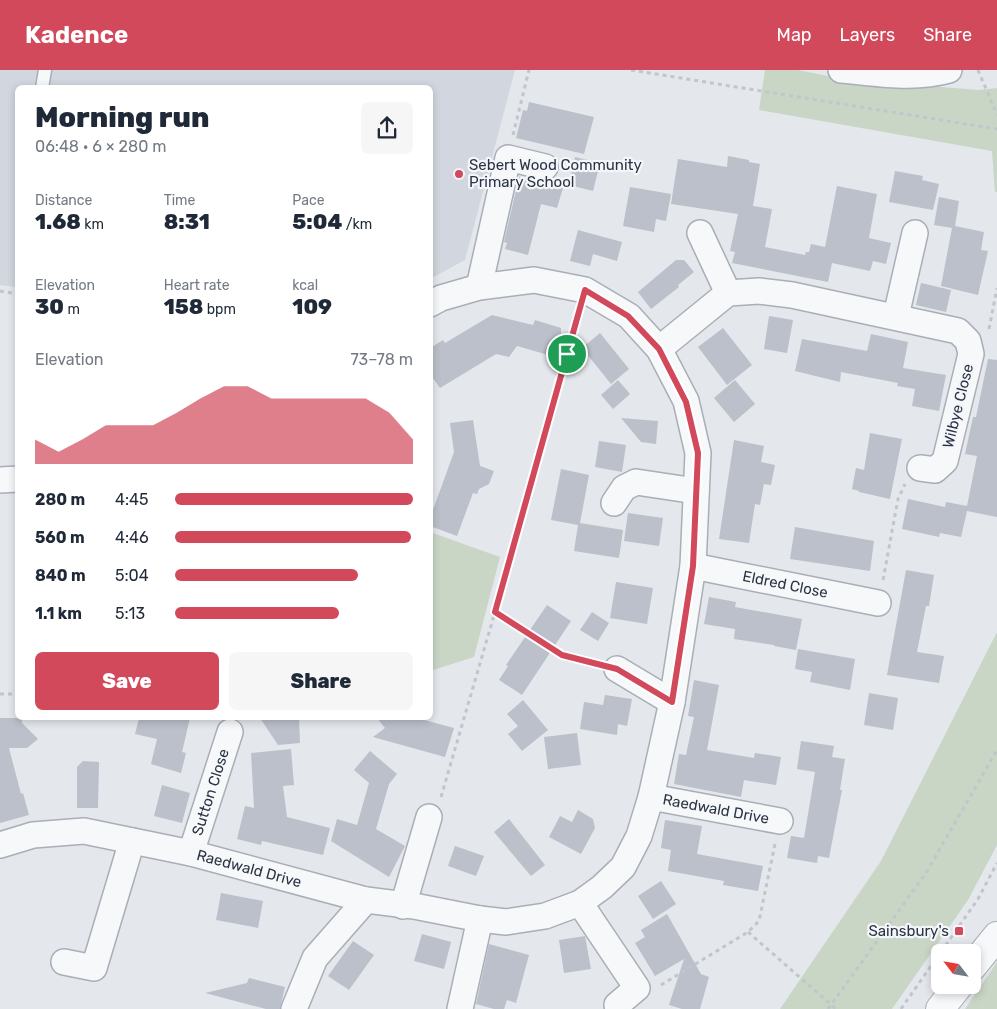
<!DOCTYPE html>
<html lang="en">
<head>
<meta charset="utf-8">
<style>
  :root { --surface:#fff; --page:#f6f6f7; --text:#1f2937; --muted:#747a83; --accent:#d1495b }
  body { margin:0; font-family:Rubik,sans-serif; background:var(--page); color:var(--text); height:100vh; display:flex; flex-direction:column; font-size:19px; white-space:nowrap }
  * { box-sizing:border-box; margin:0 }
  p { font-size:16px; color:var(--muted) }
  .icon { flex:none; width:28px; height:28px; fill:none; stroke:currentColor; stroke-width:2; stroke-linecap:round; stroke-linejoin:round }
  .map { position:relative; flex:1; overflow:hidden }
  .details { position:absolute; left:15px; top:15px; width:418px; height:635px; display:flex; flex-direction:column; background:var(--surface); border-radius:8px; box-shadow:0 2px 8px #0003 }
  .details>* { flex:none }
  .needle { width:32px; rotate:301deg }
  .fabs { position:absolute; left:931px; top:874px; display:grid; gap:10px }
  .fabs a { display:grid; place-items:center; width:50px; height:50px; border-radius:8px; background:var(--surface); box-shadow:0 2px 8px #0003; font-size:25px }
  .pin { position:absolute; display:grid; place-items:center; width:42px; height:42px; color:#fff; margin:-21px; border:2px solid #fff; border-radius:50%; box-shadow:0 1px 5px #0007 }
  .round { display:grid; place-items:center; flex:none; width:52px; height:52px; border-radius:8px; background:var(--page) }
  .head { display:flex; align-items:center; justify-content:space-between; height:85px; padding:0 20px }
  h1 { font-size:28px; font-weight:800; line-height:38px }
  .metrics { display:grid; grid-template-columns:repeat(3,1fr); gap:8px; height:85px; padding:5px 20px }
  .metrics div { display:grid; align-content:center }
  .metrics b { font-size:21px; font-weight:800 }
  .metrics small { font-size:14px; font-weight:400 }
  .metrics p { font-size:14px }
  .chart { height:140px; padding:10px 20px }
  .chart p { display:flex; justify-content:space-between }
  .chart svg { width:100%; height:90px; margin-top:5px; fill:var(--accent); opacity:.7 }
  .primary-button { display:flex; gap:10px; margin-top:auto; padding:10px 20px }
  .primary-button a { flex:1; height:58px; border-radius:8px; background:var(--accent); color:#fff; font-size:20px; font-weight:800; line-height:58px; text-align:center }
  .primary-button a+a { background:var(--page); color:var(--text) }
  ul { padding:0 20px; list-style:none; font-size:16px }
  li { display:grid; grid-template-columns:80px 60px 1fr; align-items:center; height:38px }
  li i { height:12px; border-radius:6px; background:var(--accent) }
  header { display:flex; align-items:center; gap:30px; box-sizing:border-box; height:70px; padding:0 25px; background:var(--accent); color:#fff }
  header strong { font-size:24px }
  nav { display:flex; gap:28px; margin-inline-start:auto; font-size:18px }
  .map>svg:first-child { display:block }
  .built { fill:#d2d6de }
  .green { fill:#c9d6c5 }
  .building { fill:#bbc0ca }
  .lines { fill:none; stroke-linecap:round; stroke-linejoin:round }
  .service-casing { stroke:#a9aeb7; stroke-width:15 }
  .minor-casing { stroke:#a9aeb7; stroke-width:28 }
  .tertiary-casing { stroke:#a9aeb7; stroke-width:30 }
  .path { stroke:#c2c5cb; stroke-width:3; stroke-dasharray:4 4; stroke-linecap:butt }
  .service { stroke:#f7f8fa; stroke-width:12 }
  .minor { stroke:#f7f8fa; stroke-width:25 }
  .tertiary { stroke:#f7f8fa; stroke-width:28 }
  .route-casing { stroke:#fff; stroke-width:10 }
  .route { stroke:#d1495b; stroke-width:6 }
  .poi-dot { fill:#d1495b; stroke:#f4f6f9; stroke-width:2 }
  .labels { text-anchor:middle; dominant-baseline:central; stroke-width:4.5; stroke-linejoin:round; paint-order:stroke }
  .poi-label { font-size:15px; fill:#2b3445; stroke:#f4f6f9; text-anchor:start }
  .street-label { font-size:15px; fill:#2b3445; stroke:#f4f6f9 }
</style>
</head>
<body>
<header>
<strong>Kadence</strong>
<nav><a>Map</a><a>Layers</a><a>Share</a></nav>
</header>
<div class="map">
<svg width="997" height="939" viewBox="0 0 997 939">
  <rect width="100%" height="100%" fill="#e4e7ec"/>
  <path class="built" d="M0,0H515L465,190L430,209V18H18L17,217L0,215Z"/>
  <g class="green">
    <path d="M765,0H798L842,9L979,20L997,18V122H995L992,81L759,40Z"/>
    <path d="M430,462L500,487L474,587L430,601Z"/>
    <path d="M997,562V775L968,830L892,939H780L881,791Z"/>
    <path d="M997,892V939H965Z"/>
  </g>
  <g class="building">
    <path d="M529,32L594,47L584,84L516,68L523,40L527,41Z"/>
    <path d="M728,86L749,90V92L760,94L753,136L772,139L765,177L805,185L806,182H809L811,174L825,177L837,116L877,124L869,168L891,173L886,194L873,191L870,201L832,193L828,212L732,193L735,182L730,181L738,144L671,134L678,89L727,97Z"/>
    <path d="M575,87L600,93L593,121L569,115Z"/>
    <path d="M895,101L923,106L922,110L939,114L933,140L889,132Z"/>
    <path d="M519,107L563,118L557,138L541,134L528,185L505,179L507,173L504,172Z"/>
    <path d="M630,117L671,124L666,151L656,149L654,162L623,156Z"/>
    <path d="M939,127L959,131L955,156L984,162L981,180L988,181L978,225L941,216L952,158L934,155Z"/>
    <path d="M578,160L622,172L617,191L593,184L590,196L570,191Z"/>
    <path d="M676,190H684L694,202L678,215L679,217L651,239L638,222Z"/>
    <path d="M921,213L951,220L946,242L916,235Z"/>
    <path d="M492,245L533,255L535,250L561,258V266L555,287L517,276L509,287L496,284L440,318L430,304V278L443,270L445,273Z"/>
    <path d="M769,246L793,250L787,283L764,279Z"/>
    <path d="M723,258L752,295L727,315L698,277Z"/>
    <path d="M600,263L629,299L611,314L582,278Z"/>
    <path d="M871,264L908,272L903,298L946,305L939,341L912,336L915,319L897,316L898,313L841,302L840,312L795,301L802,269L867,281Z"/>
    <path d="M988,289L997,290V447L967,441L961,467L940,463L939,467L902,459L908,429L945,437L946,432L967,436L977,386L965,384L973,347H976Z"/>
    <path d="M618,310L630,324L613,339L601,325Z"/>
    <path d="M735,310L755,334L734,352L714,328Z"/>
    <path d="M621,348L658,351L656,374L641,372Z"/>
    <path d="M473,350L480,396L494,401L489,414L479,419L477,424L473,423L457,466L430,456V448L454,382L450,353Z"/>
    <path d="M870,363L902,369L890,429L859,422V421L852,419L856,398L864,400Z"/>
    <path d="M734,370L764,376L761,392L775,395L771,415L764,414L760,435L755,434L749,473L719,469Z"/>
    <path d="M599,371L626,375L622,402L595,397Z"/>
    <path d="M561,399L589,405L580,453L623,460L619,488L574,481L578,455L551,450Z"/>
    <path d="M628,443L663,448L659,476L624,471Z"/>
    <path d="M795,457L874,471L870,501L790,489Z"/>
    <path d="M906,500L934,505L929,536H926L917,582L944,586L939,613L887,605Z"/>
    <path d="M616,512L653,518L647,554L610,548Z"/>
    <path d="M709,527L736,532L735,537L802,549L796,580L774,576V575L734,569L735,559L704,554Z"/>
    <path d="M547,535L571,551L522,625L499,610L508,596L506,595Z"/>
    <path d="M592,542L609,553L598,571L580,560Z"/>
    <path d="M798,579L855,589L850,620L810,612L812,602L795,599Z"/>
    <path d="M694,610L719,615L707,680L754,688L755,683L781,687L776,715L744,710L741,727L674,714L679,684L686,685L694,647L688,646Z"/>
    <path d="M869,623L898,628L893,660L864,655Z"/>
    <path d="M605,625L632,629L627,656L618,654L617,665L580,659L584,632L603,635Z"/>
    <path d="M523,630L548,660L522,681L508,664L518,656L507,644Z"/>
    <path d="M0,648H22V653L38,669L27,678H9L21,724L23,723L29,745L0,753Z"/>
    <path d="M139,648H190L182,682L186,683L181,703L151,694L157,669L135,664Z"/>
    <path d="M260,648H299L300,673L278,675Z"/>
    <path d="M377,648H417L454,658L445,687L373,667L385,658Z"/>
    <path d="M577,663L581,695L548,699L544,667Z"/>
    <path d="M801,671L834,676L832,687L845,689L840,720H842L829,788L818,786L817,793L787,788L791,766L804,768L815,702L797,699Z"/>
    <path d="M291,679L294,715L283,716L287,747L330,758L323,785L262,771L261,775L237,769L245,736L254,738L251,683Z"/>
    <path d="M370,681L397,704L389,714L376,759L405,776L389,807L331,771L337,749L357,755L369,713L354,700Z"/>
    <path d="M83,691L99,692L98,738H77V697Z"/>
    <path d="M162,715L190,723L182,753L154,746Z"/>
    <path d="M578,740L593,749L595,758L581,784L549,767L560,746L572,752Z"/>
    <path d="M509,749L545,795L531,806L494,762Z"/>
    <path d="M665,750L702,756L697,784L763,796L758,821L723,815L724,811L668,801L671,780L661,778Z"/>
    <path d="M455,776L484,786L476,806L448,796Z"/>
    <path d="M661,811L676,834L653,849L638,826Z"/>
    <path d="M221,823L263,831L258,858L216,850Z"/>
    <path d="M667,844L701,904L709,907L700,939H682L669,935L684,889L655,906L635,873L645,867L641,860Z"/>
    <path d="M422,864L451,872L444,899L414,891Z"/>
    <path d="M585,866L591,899L564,903L559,870Z"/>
    <path d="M353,871L374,885L349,920L328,906Z"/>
    <path d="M489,874L529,885L516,933L507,930L504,939H494L476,934Z"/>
    <path d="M249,908L285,917L280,939H266L205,923L247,913Z"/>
  </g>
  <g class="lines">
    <defs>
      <path id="service" d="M42,18L45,0"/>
      <g id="minor">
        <path d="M841,0C877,3 914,10 949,0"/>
        <path d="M700,163L728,223"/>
        <path d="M479,217L508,88L545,97"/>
        <path d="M896,246L915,163"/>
        <path d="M659,279L728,223L759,221L792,225L958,261L968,271L971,284L945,391L935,400L920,398"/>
        <path d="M0,410L18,409"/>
        <path d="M614,433L624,418L636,412L696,421"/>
        <path id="s1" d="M693,496L878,533"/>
        <path d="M617,599L672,632"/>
        <path id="s2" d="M651,727L780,751"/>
        <path id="s3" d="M0,775L33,765L84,761L191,783L366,830L414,836L480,849L506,852L545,846L580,833L602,817L623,797L639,766L651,727L672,632L693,496L698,383L686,331L659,279L629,246L585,220L534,210L479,217L441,228L430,234"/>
        <path id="s4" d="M191,783L230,662"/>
        <path d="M580,833L637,918L617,935"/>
        <path d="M403,836L429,747"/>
        <path d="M64,892L94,898L132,771"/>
        <path d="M294,939L315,888L366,830"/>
        <path d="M460,939L480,849"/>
      </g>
      <g id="tertiary">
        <path d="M972,897L997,866"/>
        <path d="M940,939L959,915"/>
      </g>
    </defs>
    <use href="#service" class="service-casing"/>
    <use href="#minor" class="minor-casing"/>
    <use href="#tertiary" class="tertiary-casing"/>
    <g class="path">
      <path d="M631,0L997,59"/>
      <path d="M978,0L997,45"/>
      <path d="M513,65L529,0"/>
      <path d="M0,221L18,224"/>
      <path d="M989,259L997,218"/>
      <path d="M883,510L898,429L905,414"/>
      <path d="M495,542L562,585L595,593"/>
      <path d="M0,624H18"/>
      <path d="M441,727L495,542L579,242"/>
      <path d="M748,862L836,939"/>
      <path d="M941,882L978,829L997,793"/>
      <path d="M661,915L748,862L759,851L775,774"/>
      <path d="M828,939L926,803L997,680"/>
      <path d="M901,939L940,883"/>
    </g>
    <use href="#service" class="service"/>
    <use href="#minor" class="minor"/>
    <use href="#tertiary" class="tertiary"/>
  </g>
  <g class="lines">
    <defs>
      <path id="route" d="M585,220L628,246L659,279L686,332L698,383L693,496L672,632L617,599L562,585L495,542Z"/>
    </defs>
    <use href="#route" class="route-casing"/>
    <use href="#route" class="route"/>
  </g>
  <g class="poi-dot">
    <circle cx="459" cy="104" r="5"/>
    <rect x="954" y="856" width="10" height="10" rx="2.5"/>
  </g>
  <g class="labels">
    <g class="poi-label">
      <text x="469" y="95">Sebert Wood Community<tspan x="469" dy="17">Primary School</tspan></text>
      <text x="949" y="861" text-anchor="end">Sainsbury's</text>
    </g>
    <g class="street-label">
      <text transform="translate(958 336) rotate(-76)">Wilbye Close</text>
      <text stroke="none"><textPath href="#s1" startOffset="94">Eldred Close</textPath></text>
      <text stroke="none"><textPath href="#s4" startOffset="64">Sutton Close</textPath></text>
      <text stroke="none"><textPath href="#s2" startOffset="66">Raedwald Drive</textPath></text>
      <text stroke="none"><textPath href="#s3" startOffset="255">Raedwald Drive</textPath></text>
    </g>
  </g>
</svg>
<div class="fabs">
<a><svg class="needle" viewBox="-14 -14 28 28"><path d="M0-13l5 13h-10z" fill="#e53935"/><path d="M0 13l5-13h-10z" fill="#747a83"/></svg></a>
</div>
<div class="pin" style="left:567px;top:284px;background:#1e9e55"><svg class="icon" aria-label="arrive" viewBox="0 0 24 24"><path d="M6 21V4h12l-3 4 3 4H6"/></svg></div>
<section class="details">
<div class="head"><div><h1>Morning run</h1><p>06:48 · 6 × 280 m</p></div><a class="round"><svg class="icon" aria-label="share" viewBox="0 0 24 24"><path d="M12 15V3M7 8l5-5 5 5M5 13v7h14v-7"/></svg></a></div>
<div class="metrics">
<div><p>Distance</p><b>1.68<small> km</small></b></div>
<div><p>Time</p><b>8:31</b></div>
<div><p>Pace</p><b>5:04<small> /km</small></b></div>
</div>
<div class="metrics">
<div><p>Elevation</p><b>30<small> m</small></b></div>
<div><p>Heart rate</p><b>158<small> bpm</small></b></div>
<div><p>kcal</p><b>109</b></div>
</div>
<div class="chart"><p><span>Elevation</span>73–78 m</p>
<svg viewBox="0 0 160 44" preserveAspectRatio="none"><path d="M0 44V32L10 38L20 32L30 25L40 25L50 25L60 19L70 12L80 6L90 6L100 12L110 12L120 12L130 12L140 12L150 19L160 32V44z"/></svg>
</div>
<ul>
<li><b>280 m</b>4:45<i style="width:100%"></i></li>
<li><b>560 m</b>4:46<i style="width:99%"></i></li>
<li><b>840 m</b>5:04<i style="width:77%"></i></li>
<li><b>1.1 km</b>5:13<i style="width:69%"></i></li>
</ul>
<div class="primary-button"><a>Save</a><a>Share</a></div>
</section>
</div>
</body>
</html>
